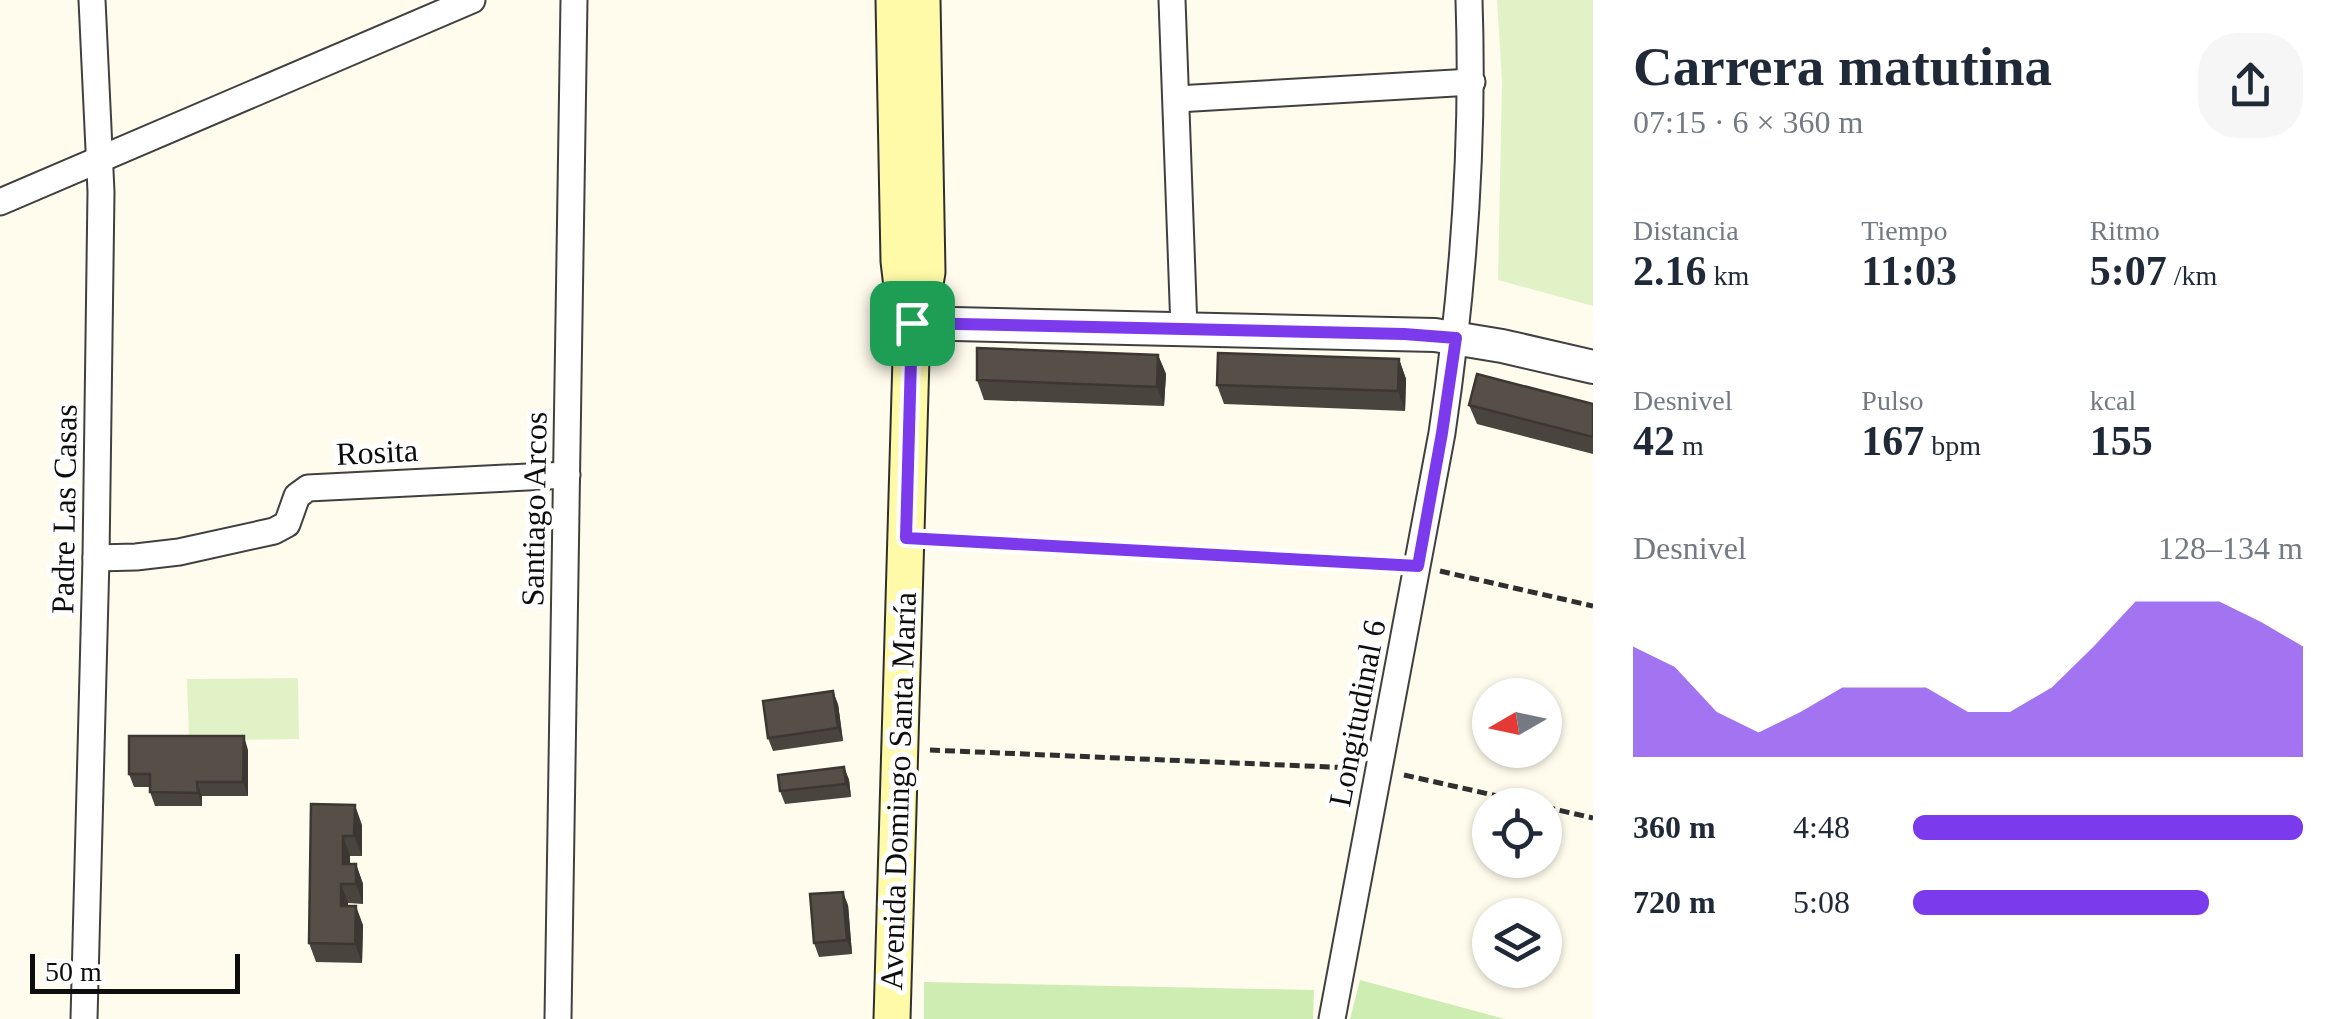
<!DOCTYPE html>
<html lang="es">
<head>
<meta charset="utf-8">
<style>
  :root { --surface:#fff; --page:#f6f6f7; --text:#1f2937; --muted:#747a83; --accent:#7c3aed }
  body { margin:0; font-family:Georgia,serif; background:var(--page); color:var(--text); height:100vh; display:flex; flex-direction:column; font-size:38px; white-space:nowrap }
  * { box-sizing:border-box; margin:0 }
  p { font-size:32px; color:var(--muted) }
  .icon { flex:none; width:55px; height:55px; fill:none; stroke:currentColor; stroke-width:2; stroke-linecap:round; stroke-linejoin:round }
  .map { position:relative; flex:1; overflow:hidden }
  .panel { display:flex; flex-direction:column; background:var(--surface); width:750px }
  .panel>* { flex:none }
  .needle { width:65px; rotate:261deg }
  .buttons { position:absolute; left:1472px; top:678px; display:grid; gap:20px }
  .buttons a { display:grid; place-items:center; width:90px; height:90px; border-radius:50%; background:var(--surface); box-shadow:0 2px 8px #0004; font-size:50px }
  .scale { position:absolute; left:30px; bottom:25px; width:210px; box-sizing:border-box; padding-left:10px; border:5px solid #0d0d0d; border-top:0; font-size:28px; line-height:35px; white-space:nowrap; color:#0d0d0d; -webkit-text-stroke:8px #fff; paint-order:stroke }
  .pin { position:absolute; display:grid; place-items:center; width:85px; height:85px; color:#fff; margin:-42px; border-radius:20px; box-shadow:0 5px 15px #0006 }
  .round { display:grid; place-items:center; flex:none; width:105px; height:105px; border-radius:40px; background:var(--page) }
  .overview { display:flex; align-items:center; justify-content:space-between; height:170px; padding:0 40px }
  h1 { font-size:55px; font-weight:700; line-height:75px }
  .figures { display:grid; grid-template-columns:repeat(3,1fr); gap:15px; height:170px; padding:10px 40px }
  .figures div { display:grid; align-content:center }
  .figures b { font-size:42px; font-weight:700 }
  .figures small { font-size:28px; font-weight:400 }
  .figures p { font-size:28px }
  .chart { height:280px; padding:20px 40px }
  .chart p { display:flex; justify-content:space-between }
  .chart svg { width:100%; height:180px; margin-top:10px; fill:var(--accent); opacity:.7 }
  ul { padding:0 40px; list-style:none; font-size:32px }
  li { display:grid; grid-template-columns:160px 120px 1fr; align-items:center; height:75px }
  li i { height:25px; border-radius:12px; background:var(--accent) }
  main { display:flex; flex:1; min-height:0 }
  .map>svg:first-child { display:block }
  .green { fill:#ceedb3 }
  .pitch { fill:#e1f3c6 }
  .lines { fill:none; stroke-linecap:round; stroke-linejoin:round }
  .minor-casing { stroke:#404040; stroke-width:29 }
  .tertiary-casing { stroke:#404040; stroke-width:36 }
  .secondary-casing { stroke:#2f2f2f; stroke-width:39 }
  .path { stroke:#2f2f2f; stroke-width:5; stroke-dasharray:10 5; stroke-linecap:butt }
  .minor { stroke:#fff; stroke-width:25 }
  .tertiary { stroke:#fff; stroke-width:32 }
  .secondary { stroke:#fffaa8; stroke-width:35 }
  .wall { fill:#4a443e }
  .shaded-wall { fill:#3c3732 }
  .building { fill:#564f48; stroke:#3c3732; stroke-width:2.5 }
  .route-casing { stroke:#fff; stroke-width:20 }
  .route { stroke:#7c3aed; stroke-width:12 }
  .labels { text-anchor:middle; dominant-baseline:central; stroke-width:10; stroke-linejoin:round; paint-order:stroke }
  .street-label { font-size:32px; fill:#0d0d0d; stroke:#fff }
</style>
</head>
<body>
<main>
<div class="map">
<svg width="1593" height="1019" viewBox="0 0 1593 1019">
  <rect width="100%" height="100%" fill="#fffced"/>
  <g class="green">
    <path d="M1360,980L1505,1019H1350Z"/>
    <path d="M924,982L1314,990L1313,1019H924Z"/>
  </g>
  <g class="pitch">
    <path d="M1497,0H1593V306L1498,280L1502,81Z"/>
    <path d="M298,678L299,739L189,741L187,679Z"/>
  </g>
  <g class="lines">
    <defs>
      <g id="minor">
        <path d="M1172,0L1184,329"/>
        <path d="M1177,99L1472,82"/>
        <path d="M0,202L472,0"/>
        <path d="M96,558L136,557L179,552L274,531L287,524L297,496L308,488L567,475"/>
        <path d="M84,1019L96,558L101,192L92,0"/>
        <path d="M558,1019L574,0"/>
        <path d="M1332,1019L1442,433C1463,291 1474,144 1469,0"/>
      </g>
      <path id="tertiary" d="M912,323L1435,335L1502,346L1593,367"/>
      <g id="secondary">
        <path d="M912,323L922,301L927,272L922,0"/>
        <path d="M892,1019L912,323L903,295L899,261L894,0"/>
      </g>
    </defs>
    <use href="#minor" class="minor-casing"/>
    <use href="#tertiary" class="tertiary-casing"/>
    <use href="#secondary" class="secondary-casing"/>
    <g class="path">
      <path d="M936,540L1390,565"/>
      <path d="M1440,571L1593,606"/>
      <path d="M930,750L1354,768"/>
      <path d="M1404,775L1538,805"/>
      <path d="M1545,807L1593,818"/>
    </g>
    <use href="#minor" class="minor"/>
    <use href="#tertiary" class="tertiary"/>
    <use href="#secondary" class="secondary"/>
  </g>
  <g class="wall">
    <path d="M1158,355L1166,374L1164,406L984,400L977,380Z"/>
    <path d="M1399,359L1406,379L1405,411L1224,404L1217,385Z"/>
    <path d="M1593,404V454L1477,424L1469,405Z"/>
    <path d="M838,704L843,741L773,751L768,738Z"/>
    <path d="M248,750V796H202V806H155L150,792V787H134L129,774Z"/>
    <path d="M844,767L849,780L851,797L785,804L780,791Z"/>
    <path d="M311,804L362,825V856H350V864H356L363,884V904L348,903V906L363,925L362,963L316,962L309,943Z"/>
    <path d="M848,905L852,954L819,957L814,943Z"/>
  </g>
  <g class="shaded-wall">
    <path d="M1158,355L1166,374L1164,406L1157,387Z"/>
    <path d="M1399,359L1406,379L1405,411L1398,391Z"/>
    <path d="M833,691L838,704L843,741L838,728Z"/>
    <path d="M244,736L248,750V796L243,782Z"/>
    <path d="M844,767L849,780L851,797L846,784Z"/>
    <path d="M197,782L202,796V806L198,793Z"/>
    <path d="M355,805L362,825V856L354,836Z"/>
    <path d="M343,836L350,856V883L343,864Z"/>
    <path d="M356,864L363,884V904L356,884Z"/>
    <path d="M341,884L348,903V925L341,906Z"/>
    <path d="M843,892L848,905L852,954L847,940Z"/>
    <path d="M356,906L363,925L362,963L355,944Z"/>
  </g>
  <g class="building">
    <path d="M977,348L1158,355L1157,387L977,380Z"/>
    <path d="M1218,353L1399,359L1398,391L1217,385Z"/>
    <path d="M1477,374L1593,404V437L1469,405Z"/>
    <path d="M833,691L838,728L768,738L763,701Z"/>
    <path d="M129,736H244L243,782H197L198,793L150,792V774H129Z"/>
    <path d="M844,767L846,784L780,791L778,775Z"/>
    <path d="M311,804L355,805L354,836H343V864H356V884H341V906H356L355,944L309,943Z"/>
    <path d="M843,892L847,940L814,943L810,894Z"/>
  </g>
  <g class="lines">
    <defs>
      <path id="route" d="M912,323L1404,334L1456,338L1442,433L1418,566L906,538Z"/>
    </defs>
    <use href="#route" class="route-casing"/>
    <use href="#route" class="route"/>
  </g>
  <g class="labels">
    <g class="street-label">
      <text transform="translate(377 452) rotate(-3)">Rosita</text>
      <text transform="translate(64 509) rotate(-89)">Padre Las Casas</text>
      <text transform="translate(534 509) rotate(-89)">Santiago Arcos</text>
      <text transform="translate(1357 713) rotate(-79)">Longitudinal 6</text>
      <text transform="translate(898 791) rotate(-88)">Avenida Domingo Santa María</text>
    </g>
  </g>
</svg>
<div class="buttons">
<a><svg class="needle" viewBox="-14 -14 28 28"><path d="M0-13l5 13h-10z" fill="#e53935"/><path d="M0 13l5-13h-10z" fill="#747a83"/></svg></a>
<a><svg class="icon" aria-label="locate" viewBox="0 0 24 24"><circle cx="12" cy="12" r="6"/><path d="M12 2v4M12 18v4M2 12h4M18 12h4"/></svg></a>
<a><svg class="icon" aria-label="layers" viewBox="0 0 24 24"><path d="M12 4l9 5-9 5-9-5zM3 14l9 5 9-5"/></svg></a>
</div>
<div class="scale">50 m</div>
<div class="pin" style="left:912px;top:323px;background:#1e9e55"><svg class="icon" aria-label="arrive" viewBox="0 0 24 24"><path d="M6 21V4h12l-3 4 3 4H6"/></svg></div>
</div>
<section class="panel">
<div class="overview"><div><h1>Carrera matutina</h1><p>07:15 · 6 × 360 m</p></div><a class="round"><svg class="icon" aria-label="share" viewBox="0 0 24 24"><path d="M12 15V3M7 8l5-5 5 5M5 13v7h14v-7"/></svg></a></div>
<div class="figures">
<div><p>Distancia</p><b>2.16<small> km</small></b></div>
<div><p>Tiempo</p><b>11:03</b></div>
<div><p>Ritmo</p><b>5:07<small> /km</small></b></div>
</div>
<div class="figures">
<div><p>Desnivel</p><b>42<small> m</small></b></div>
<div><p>Pulso</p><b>167<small> bpm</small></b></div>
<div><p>kcal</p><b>155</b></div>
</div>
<div class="chart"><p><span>Desnivel</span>128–134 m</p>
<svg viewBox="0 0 160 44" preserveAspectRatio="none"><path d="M0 44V17L10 22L20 33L30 38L40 33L50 27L60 27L70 27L80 33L90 33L100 27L110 17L120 6L130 6L140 6L150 11L160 17V44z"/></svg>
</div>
<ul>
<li><b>360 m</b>4:48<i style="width:100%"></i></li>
<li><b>720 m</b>5:08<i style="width:76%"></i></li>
</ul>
</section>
</main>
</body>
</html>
